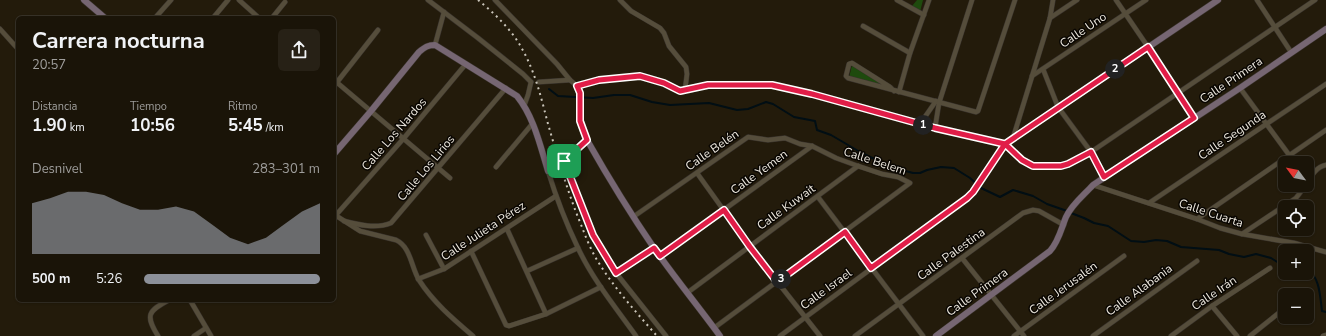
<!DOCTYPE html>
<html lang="es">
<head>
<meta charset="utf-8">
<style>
  :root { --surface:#1a1408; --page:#272116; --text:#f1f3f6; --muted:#9f9e9c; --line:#383329; --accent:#8c9099 }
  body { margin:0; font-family:"Nunito Sans",sans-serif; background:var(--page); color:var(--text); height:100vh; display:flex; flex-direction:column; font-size:15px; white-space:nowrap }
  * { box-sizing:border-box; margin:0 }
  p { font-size:13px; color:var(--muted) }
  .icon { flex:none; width:22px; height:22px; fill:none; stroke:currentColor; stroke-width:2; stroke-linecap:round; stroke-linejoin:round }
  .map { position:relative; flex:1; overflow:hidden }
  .panel { position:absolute; left:16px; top:16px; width:320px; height:286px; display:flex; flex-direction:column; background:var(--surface); border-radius:6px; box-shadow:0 1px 3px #0004,0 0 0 1px var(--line) }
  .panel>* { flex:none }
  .needle { width:26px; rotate:302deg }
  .controls { position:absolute; left:1278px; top:156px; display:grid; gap:8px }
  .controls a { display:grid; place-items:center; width:36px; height:36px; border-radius:6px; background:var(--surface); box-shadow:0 1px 3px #0004,0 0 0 1px var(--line); font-size:20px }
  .pin { position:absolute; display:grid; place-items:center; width:34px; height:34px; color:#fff; margin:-17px; border-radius:8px; box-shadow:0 2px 6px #0006 }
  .km { position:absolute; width:20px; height:20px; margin:-10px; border-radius:50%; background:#222; color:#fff; font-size:11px; line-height:20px; text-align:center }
  .round { display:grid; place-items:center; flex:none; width:42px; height:42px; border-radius:6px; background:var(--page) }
  .headline { display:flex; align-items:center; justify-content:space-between; height:68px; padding:0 16px }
  h1 { font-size:22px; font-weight:700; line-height:30px }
  .metrics { display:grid; grid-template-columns:repeat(3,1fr); gap:6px; height:68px; padding:4px 16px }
  .metrics div { display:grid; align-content:center }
  .metrics b { font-size:17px; font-weight:700 }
  .metrics small { font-size:11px; font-weight:400 }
  .metrics p { font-size:11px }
  .chart { height:112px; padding:8px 16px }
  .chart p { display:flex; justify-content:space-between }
  .chart svg { width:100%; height:72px; margin-top:4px; fill:var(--accent); opacity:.7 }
  ul { padding:0 16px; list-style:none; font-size:13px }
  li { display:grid; grid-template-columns:64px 48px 1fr; align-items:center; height:30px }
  li i { height:10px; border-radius:5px; background:var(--accent) }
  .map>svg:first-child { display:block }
  .green { fill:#1e4a0d }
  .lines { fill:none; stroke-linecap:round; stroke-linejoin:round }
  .stream { stroke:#010e14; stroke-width:2 }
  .street-casing { stroke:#39332d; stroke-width:5.5 }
  .secondary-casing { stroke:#39332d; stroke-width:7 }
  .street { stroke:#554d3b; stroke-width:4.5 }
  .secondary { stroke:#766672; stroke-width:6 }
  .rail { stroke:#cac5ba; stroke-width:2; stroke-dasharray:2 4; stroke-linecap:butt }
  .route-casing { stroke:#fff; stroke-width:8 }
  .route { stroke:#e11d48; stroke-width:5 }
  .labels { text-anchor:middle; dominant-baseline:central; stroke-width:3; stroke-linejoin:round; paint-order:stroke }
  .street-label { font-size:12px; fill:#eee9df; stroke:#090602 }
</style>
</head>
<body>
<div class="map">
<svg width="1326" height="336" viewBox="0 0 1326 336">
  <rect width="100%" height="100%" fill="#231b0b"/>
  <g class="green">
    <path d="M917,0H923L920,12L912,6Z"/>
    <path d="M852,65L891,90L849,78Z"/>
  </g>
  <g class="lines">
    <g class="stream">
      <path d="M549,89L558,96L593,98L614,95H630L652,102L670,105L709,103L737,110L748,109L766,102L773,104L794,117L815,121L817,130L831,135L860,152L891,167L913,173H920L927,170L941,167L954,168L970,178L981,188L1000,197L1013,190L1033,196L1047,204L1067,211"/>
      <path d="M1071,213L1084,218L1094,223L1108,226L1131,241L1144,242L1156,240L1167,241L1181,247L1219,250L1229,254L1244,257L1256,254L1271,258L1282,265L1285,266"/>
      <path d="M1307,268C1320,278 1320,296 1322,311L1326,312"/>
    </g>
    <defs>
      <g id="street">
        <path d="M239,0L259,18"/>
        <path d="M428,0L478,38L523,74L531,82"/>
        <path d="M495,0L557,64L570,80L577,86L580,93V121L587,140"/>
        <path d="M620,0L631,11L660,28L664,33L669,46L686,67L687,74L685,90"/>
        <path d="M897,0L924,15"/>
        <path d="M1116,0L1148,47L1194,118"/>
        <path d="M1257,0L1291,52"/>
        <path d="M155,18L171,0"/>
        <path d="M213,18L228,0"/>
        <path d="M272,18L285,2"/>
        <path d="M1050,18L1077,0"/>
        <path d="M863,26L910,53"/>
        <path d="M0,29L18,49"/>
        <path d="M435,45L444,12"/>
        <path d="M1043,69L1058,107L1091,152L1104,177"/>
        <path d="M1032,76L1146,0"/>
        <path d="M334,80L450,178"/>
        <path d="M539,82L570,80"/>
        <path d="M334,86L378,30"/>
        <path d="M577,86L599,80L640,76L664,83L680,91L708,85H772L812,94L935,128L1005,144"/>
        <path d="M1240,88L1295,163"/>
        <path d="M894,91L890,87L852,63L849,64L846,76L848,78L976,112L978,111L1015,0"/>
        <path d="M899,92L910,53L929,0"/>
        <path d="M524,106L528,95L531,82"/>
        <path d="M920,124L936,101"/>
        <path d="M935,128L939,103L972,0"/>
        <path d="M1013,138L1050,18L1053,0"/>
        <path d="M1005,144L1022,160L1033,166H1061L1068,164L1091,152L1315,0"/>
        <path d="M564,161L593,235L616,273L666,336"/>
        <path d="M496,167L533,123"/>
        <path d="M548,171C556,197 566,223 578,248C593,280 616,308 636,336"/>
        <path d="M697,173L750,247L820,336"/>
        <path d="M1307,184C1312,175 1316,167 1326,165"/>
        <path d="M1093,185L1197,219L1220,228L1242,234L1294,243L1326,252"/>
        <path d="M818,197L923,336"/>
        <path d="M1149,203L1326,84"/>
        <path d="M335,215L360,231L396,240C411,247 411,267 419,280C433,302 453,319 473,336"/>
        <path d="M336,215L404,138L465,65"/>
        <path d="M633,217L748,137L768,140L785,138L800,144L812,146L836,158L858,166L882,174L898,177L910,183L714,328"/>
        <path d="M1197,219L1326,130"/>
        <path d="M344,221C359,225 376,229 391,223L506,88"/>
        <path d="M507,229L546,314"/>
        <path d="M1242,234L1296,198L1306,185"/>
        <path d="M426,235L444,269"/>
        <path d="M471,251L506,325L509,326L546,314L601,287"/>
        <path d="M660,256L812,146"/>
        <path d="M962,258L1024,336"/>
        <path d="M527,271L578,248"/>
        <path d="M616,273L654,248"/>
        <path d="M418,279L444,269L556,196"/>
        <path d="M687,293L858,166"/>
        <path d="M1302,295L1304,293"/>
        <path d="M190,300L211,336"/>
        <path d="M1212,306L1237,336"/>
        <path d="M158,336C145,315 148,311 169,300"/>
        <path d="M194,336L206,328"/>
        <path d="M780,336L967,198L973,192L1005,144"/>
        <path d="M855,336L1023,213L1033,210L1039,211L1064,225"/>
        <path d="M1014,336L1124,256"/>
        <path d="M1093,336L1197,261"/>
        <path d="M1171,336L1212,306L1270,268"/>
        <path d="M1250,336L1285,308"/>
        <path d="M1323,336L1326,335"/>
      </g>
      <g id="secondary">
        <path d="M84,0L105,18"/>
        <path d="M1005,144L1218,0"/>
        <path d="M334,154L371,111L419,52C425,47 428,45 435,45L517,96C534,117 540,145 548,171L560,165L587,140C608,177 630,213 654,248C675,278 698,306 720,336"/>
        <path d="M936,336L1050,251C1059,241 1061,229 1066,217C1072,204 1084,195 1093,185L1240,88L1326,29"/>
      </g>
    </defs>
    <use href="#street" class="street-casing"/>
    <use href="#secondary" class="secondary-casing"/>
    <use href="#street" class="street"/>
    <use href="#secondary" class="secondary"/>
    <path class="rail" d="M478,0C494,13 511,29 521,47C535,71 541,97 548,124C558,158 568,194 582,227C586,238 591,250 597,260C614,288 636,312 657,336"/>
  </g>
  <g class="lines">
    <defs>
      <path id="route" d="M564,161L587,140L580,121V93L577,86L599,80L640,76L664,83L680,91L708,85H772L812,94L935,128L1005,144L1022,160L1033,166H1061L1068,164L1091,152L1104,177L1194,118L1148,47L1005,144L973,192L967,198L871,268L845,232L777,282L750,247L724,210L660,256L654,248L616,273L593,235L564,161"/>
    </defs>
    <use href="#route" class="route-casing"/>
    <use href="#route" class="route"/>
  </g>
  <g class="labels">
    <g class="street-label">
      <text transform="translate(1083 30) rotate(-34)">Calle Uno</text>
      <text transform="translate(1231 80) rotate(-34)">Calle Primera</text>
      <text transform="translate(394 134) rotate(-49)">Calle Los Nardos</text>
      <text transform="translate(1232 135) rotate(-34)">Calle Segunda</text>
      <text transform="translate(712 150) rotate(-35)">Calle Belén</text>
      <text transform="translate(875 161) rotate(18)">Calle Belem</text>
      <text transform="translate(426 168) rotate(-50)">Calle Los Lirios</text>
      <text transform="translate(759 172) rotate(-36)">Calle Yemen</text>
      <text transform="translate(786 207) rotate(-36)">Calle Kuwait</text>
      <text transform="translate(1211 213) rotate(18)">Calle Cuarta</text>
      <text transform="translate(483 231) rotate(-33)">Calle Julieta Pérez</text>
      <text transform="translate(951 254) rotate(-36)">Calle Palestina</text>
      <text transform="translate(1063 288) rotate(-36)">Calle Jerusalén</text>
      <text transform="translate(826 289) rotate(-36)">Calle Israel</text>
      <text transform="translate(1139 290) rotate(-36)">Calle Alabania</text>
      <text transform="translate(977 292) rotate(-36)">Calle Primera</text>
      <text transform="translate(1214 293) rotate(-34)">Calle Irán</text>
    </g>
  </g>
</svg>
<div class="controls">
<a><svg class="needle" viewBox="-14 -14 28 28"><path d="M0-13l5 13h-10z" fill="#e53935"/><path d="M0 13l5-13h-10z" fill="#9f9e9c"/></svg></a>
<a><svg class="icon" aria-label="locate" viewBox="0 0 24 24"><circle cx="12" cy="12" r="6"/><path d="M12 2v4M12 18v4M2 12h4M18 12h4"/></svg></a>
<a>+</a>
<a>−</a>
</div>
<div class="pin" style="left:564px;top:161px;background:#1e9e55"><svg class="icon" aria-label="arrive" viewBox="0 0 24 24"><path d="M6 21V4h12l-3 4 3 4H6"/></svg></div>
<b class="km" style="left:923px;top:125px">1</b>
<b class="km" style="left:1115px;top:69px">2</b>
<b class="km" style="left:781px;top:279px">3</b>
<section class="panel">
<div class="headline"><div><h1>Carrera nocturna</h1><p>20:57</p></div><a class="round"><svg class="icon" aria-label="share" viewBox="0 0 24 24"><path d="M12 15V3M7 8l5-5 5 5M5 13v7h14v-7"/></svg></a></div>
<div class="metrics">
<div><p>Distancia</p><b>1.90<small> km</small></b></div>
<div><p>Tiempo</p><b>10:56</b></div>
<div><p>Ritmo</p><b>5:45<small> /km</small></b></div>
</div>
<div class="chart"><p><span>Desnivel</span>283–301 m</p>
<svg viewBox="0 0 160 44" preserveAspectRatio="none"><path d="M0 44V13L10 10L20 6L30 6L40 8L50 13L60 17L70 17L80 15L90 18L100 26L110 34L120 38L130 34L140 26L150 18L160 13V44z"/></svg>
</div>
<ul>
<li><b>500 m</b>5:26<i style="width:100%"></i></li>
</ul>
</section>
</div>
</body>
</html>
